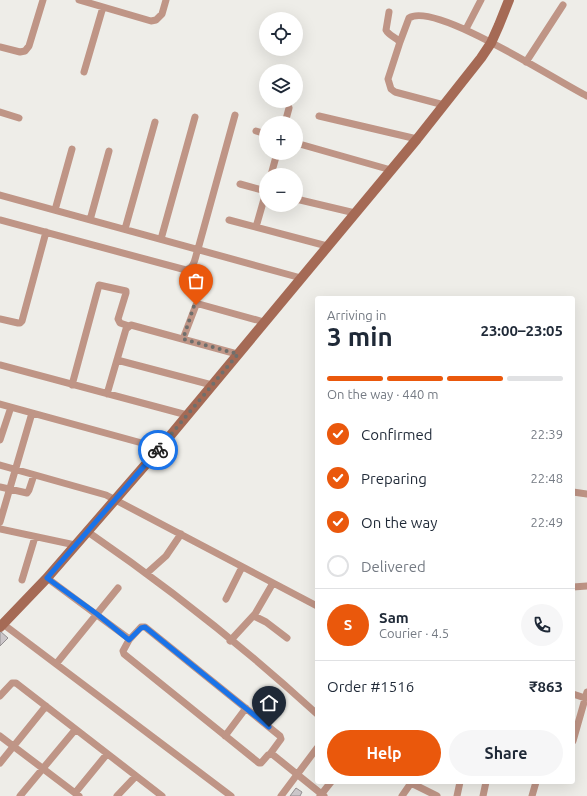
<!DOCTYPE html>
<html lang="en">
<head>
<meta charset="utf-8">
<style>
	body { margin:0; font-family:Ubuntu,sans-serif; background:#f6f6f7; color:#1f2937; height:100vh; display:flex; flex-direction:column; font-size:15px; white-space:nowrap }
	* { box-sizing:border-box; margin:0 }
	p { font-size:13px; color:#747a83 }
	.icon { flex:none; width:22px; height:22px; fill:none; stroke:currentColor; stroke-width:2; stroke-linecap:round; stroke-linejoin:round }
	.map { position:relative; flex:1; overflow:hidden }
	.details { position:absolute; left:315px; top:296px; width:260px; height:488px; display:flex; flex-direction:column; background:#fff; border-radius:4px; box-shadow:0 4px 16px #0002 }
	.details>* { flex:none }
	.fabs { position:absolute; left:259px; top:12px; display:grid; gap:8px }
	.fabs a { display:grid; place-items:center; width:44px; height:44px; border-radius:50%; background:#fff; box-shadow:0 4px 16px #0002; font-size:20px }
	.pin { position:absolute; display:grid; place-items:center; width:34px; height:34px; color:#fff; margin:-41px -17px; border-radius:50% 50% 50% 0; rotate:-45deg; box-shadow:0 0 4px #0007 }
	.pin .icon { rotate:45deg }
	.courier { position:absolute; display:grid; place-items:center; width:40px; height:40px; margin:-20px; border:3px solid #1a73e8; border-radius:50%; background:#fff; color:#222; box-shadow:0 1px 5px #0007 }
	.headline em { font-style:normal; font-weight:700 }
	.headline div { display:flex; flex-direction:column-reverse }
	.headline { display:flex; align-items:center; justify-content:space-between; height:68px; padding:0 12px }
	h1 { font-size:26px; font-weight:700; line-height:30px }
	.bar { display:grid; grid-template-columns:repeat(4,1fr); gap:6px 4px; align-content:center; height:48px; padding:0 12px }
	.bar i { height:5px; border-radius:3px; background:#e0e1e3 }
	.bar .current { background:#ea580c }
	.bar p { grid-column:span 4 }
	.line { display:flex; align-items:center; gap:10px; padding:0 12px; border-top:1px solid #e0e1e3 }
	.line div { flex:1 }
	.round { display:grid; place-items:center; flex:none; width:42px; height:42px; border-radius:21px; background:#f6f6f7 }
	ol { padding:0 12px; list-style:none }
	li { display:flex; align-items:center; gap:12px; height:44px }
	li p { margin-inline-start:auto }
	li .icon { padding:4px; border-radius:50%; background:#ea580c; color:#fff; stroke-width:4 }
	li:last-child { color:#747a83 }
	li i { width:22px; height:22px; border:2px solid #e0e1e3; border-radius:50% }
	.cta { display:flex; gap:8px; margin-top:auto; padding:8px 12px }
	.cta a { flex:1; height:46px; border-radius:24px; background:#ea580c; color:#fff; font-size:16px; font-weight:700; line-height:46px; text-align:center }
	.cta a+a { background:#f6f6f7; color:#1f2937 }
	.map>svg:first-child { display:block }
	.building { fill:#cbc6c9; stroke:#938f91 }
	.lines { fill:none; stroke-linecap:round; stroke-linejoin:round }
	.street { stroke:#bf9586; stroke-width:7 }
	.secondary { stroke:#a56a55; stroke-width:10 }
	.done { stroke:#6f6f6c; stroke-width:4; stroke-dasharray:0 7.2 }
	.route { stroke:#1a73e8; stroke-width:5 }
</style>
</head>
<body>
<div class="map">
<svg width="587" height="796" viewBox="0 0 587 796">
	<rect width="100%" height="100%" fill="#eeede8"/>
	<!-- building -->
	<path class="building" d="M0 631 8 638 0 646Z
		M296 788 302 792 300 796H290Z"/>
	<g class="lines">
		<!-- street -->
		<path class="street" d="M79 0 151 21 156 20 162 14 166 0
			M389 12 386 30C389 36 396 37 400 42L388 79 391 89 395 92 444 105
			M466 29 481 0
			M400 42 409 18C435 1 558 82 587 96
			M0 47 20 52 25 51 29 46 43 0
			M526 62 563 5
			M84 72 103 7
			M0 112 19 118
			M319 116 417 139
			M285 123 289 108
			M256 131 266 134
			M296 143 391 170
			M271 175 277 153
			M240 184 266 191
			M0 195 301 278
			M296 199 355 213
			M55 210 72 149
			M0 220 186 270C195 268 195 257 198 249L235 115
			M90 220 109 151
			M229 220 327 246
			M256 227 266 192
			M125 229 155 122
			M161 239 195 117
			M0 319 18 323H20L22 321 46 232
			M183 339 196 305 199 304 264 322
			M117 360 212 385
			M0 365 187 415
			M72 385 99 285 126 291V293L118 319 120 323 129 326
			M107 394 126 329 131 325 237 354
			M0 404 160 448
			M0 440 11 407
			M0 465 106 495 317 606
			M0 487 27 493 29 490 34 475
			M573 492 587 494
			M0 522 32 413
			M0 529 75 545
			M88 532C168 587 245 648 317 714
			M147 573 166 556 181 534
			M47 578 128 638 129 640 123 651 124 654 259 763H261L268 755 272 754 324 796
			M22 580 35 537
			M573 587 587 586
			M226 599 242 567
			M254 616 266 622 287 638
			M3 624 231 796
			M129 640 141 627H145L280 736 281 739 270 754
			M230 641 255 614 273 583
			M56 664 118 588
			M573 694 585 698
			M0 696 12 683H16L162 796
			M0 736 79 796
			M225 736 246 708
			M573 741 587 692
			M0 763 46 706
			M409 782 437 796
			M75 793 107 754
			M20 796 75 730
			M117 796 136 776
			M281 796 317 748
			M320 796 331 782
			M402 796 411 783
			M457 796 460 782
			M483 796 486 782
			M532 796 536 782"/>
		<!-- secondary -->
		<path class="secondary" d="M0 627 47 578 160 448 417 139 481 58 491 43 499 25 509 0"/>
	</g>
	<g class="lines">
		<!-- done -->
		<path class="done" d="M158 450 238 354 183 339 194 306 196 305"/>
		<!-- route -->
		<path class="route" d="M158 450 47 578 97 614 129 640 141 628 145 627 269 727"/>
	</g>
</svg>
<div class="fabs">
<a><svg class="icon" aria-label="locate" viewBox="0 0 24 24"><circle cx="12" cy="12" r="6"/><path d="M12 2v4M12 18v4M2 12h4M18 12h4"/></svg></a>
<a><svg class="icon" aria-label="layers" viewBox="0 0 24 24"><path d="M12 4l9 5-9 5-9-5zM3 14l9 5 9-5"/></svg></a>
<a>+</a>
<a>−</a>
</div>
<div class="pin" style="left:196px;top:305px;background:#ea580c"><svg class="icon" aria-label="bag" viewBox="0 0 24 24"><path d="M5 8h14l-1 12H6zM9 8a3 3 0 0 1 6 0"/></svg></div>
<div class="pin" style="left:269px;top:727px;background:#1f2937"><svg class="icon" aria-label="home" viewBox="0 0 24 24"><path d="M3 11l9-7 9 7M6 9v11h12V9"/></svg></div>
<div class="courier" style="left:158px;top:450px"><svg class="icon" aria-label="bike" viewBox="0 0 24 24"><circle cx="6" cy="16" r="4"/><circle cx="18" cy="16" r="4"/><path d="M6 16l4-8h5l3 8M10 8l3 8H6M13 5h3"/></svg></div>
<section class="details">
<div class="headline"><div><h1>3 min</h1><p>Arriving in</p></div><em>23:00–23:05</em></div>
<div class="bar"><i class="current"></i><i class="current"></i><i class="current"></i><i></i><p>On the way · 440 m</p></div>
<ol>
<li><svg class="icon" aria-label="check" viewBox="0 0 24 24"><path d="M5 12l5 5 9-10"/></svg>Confirmed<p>22:39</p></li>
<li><svg class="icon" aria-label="check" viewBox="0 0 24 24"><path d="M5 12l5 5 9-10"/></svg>Preparing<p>22:48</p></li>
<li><svg class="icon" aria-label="check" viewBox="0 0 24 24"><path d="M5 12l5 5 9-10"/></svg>On the way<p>22:49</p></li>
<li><i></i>Delivered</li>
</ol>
<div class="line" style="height:72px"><b class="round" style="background:#ea580c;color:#fff">S</b><div><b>Sam</b><p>Courier · 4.5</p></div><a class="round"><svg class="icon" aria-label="phone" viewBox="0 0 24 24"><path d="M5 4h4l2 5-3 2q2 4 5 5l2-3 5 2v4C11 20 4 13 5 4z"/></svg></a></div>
<div class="line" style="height:52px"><div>Order #1516</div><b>₹863</b></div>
<div class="cta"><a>Help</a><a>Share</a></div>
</section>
</div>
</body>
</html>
